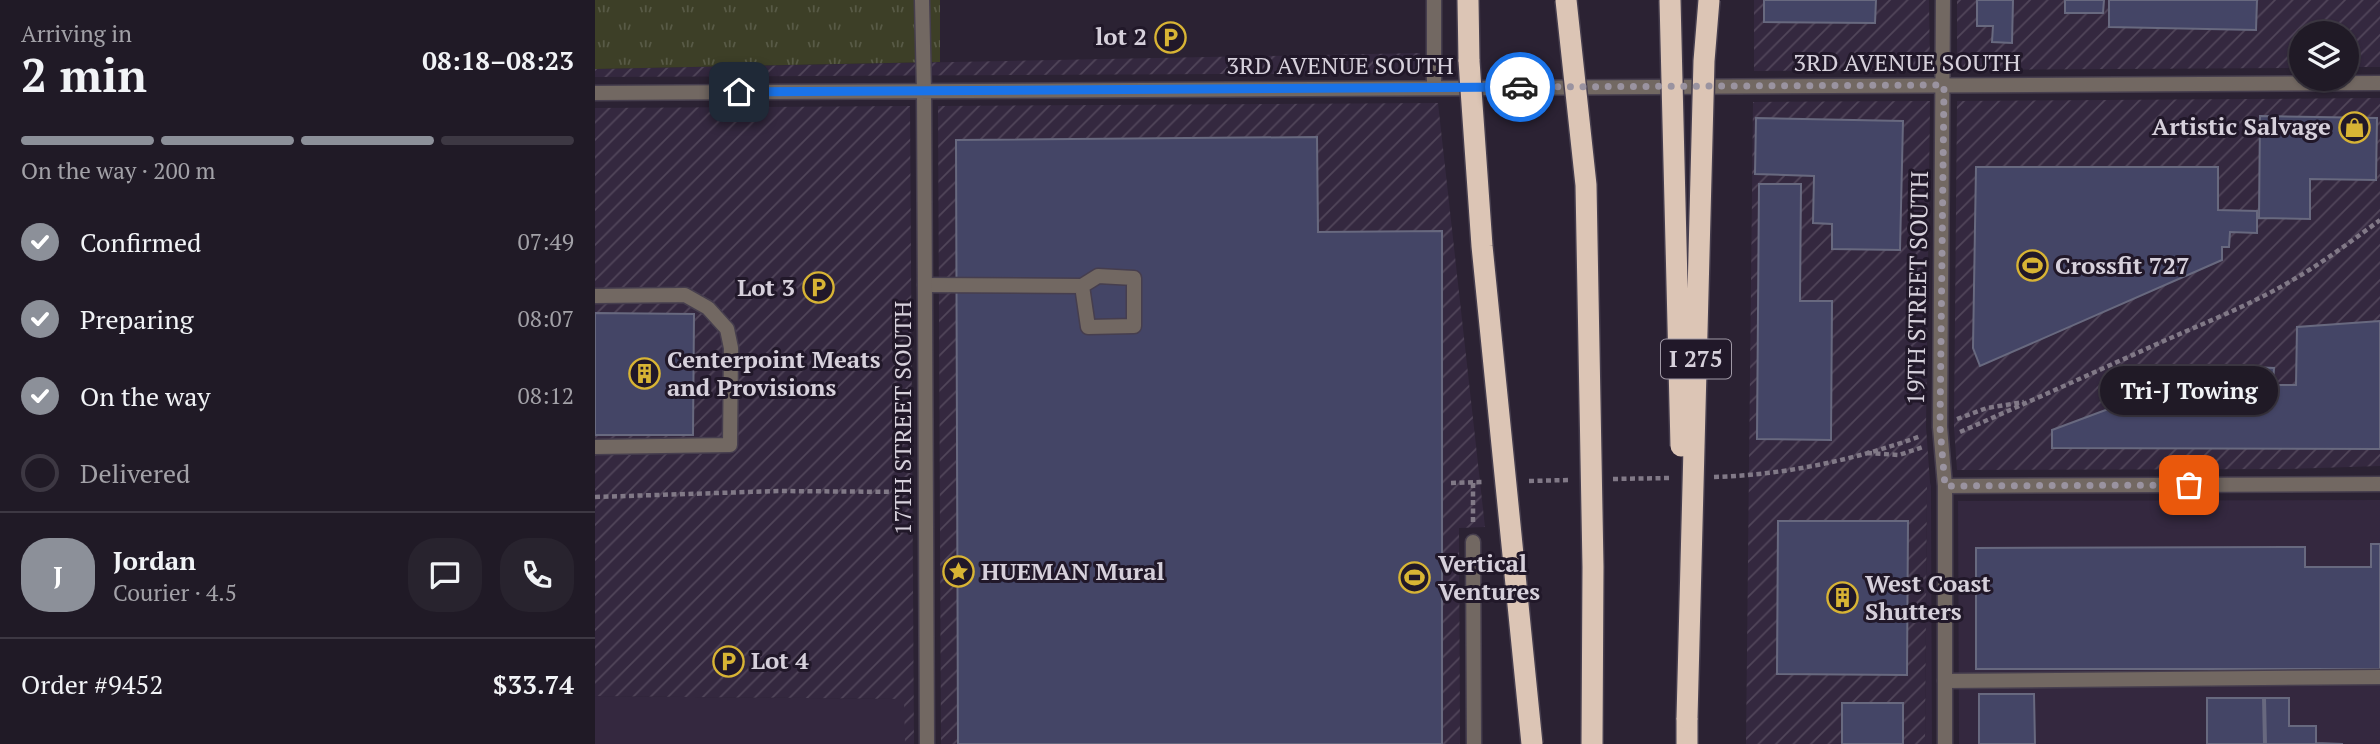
<!DOCTYPE html>
<html lang="en">
<head>
<meta charset="utf-8">
<style>
	body { margin:0; font-family:"PT Serif",serif; background:#28232e; color:#f1f3f6; height:100vh; display:flex; flex-direction:column; font-size:26px; white-space:nowrap }
	* { box-sizing:border-box; margin:0 }
	p { font-size:23px; color:#a2a1a7 }
	.icon { flex:none; width:38px; height:38px; fill:none; stroke:currentColor; stroke-width:2; stroke-linecap:round; stroke-linejoin:round }
	.map { position:relative; flex:1; overflow:hidden }
	.side { display:flex; flex-direction:column; background:#201a26; width:595px }
	.side>* { flex:none }
	.controls { position:absolute; left:1694px; top:21px; display:grid; gap:14px }
	.controls a { display:grid; place-items:center; width:70px; height:70px; border-radius:50%; background:#201a26; box-shadow:0 2px 5px #0004,0 0 0 2px #3d3843; font-size:35px }
	.pin { position:absolute; display:grid; place-items:center; width:60px; height:60px; color:#fff; margin:-30px; border-radius:14px; box-shadow:0 4px 10px #0006 }
	.courier { position:absolute; display:grid; place-items:center; width:70px; height:70px; margin:-35px; border:5px solid #1a73e8; border-radius:50%; background:#fff; color:#222; box-shadow:0 2px 9px #0007 }
	.bubble { position:absolute; height:49px; border-radius:24px; background:#201a26; box-shadow:0 2px 5px #0004,0 0 0 2px #3d3843; font-size:23px; font-weight:700; line-height:49px; text-align:center }
	.headline em { font-style:normal; font-weight:700 }
	.headline div { display:flex; flex-direction:column-reverse }
	.headline { display:flex; align-items:center; justify-content:space-between; height:119px; padding:0 21px }
	h1 { font-size:46px; font-weight:700; line-height:52px }
	.bar { display:grid; grid-template-columns:repeat(4,1fr); gap:10px 7px; align-content:center; height:84px; padding:0 21px }
	.bar i { height:9px; border-radius:5px; background:#3d3843 }
	.bar .active { background:#8c9099 }
	.bar p { grid-column:span 4 }
	.line { display:flex; align-items:center; gap:18px; padding:0 21px; border-top:2px solid #3d3843 }
	.line div { flex:1 }
	.round { display:grid; place-items:center; flex:none; width:74px; height:74px; border-radius:28px; background:#28232e }
	ol { padding:0 21px; list-style:none }
	li { display:flex; align-items:center; gap:21px; height:77px }
	li p { margin-inline-start:auto }
	li .icon { padding:7px; border-radius:50%; background:#8c9099; color:#fff; stroke-width:4 }
	li:last-child { color:#a2a1a7 }
	li i { width:38px; height:38px; border:4px solid #3d3843; border-radius:50% }
	main { display:flex; flex:1; min-height:0 }
	.map>svg:first-child { display:block }
	.built { fill:#34283f }
	.industrial { fill:url(#industrial-furrows) }
	.grass { fill:url(#grass-tufts) }
	.building { fill:#444566; stroke:#68697f; stroke-width:2 }
	.lines { fill:none; stroke-linecap:round; stroke-linejoin:round }
	.service-casing { stroke:#463e4e; stroke-width:17 }
	.minor-casing { stroke:#463e4e; stroke-width:17 }
	.motorway-casing { stroke:#463e4e; stroke-width:24 }
	.path { stroke:#817987; stroke-width:4.5; stroke-dasharray:5 3.5; stroke-linecap:butt }
	.service { stroke:#726862; stroke-width:14 }
	.minor { stroke:#726862; stroke-width:14 }
	.motorway { stroke:#dcc5b5; stroke-width:21 }
	.motorway-bridge-casing { stroke:#463e4e; stroke-width:24; stroke-linecap:butt }
	.motorway-bridge { stroke:#dcc5b5; stroke-width:21 }
	.done { stroke:#9a93a0; stroke-width:7; stroke-dasharray:0 12.6 }
	.route { stroke:#1a73e8; stroke-width:9 }
	.labels { text-anchor:middle; stroke-width:6; stroke-linejoin:round; paint-order:stroke }
	.shield { fill:#211829; stroke:#a099a6; stroke-width:2 }
	.shield-label { font-size:23px; font-weight:bold; fill:#d6d0db }
	.poi-label { font-size:24px; font-weight:bold; fill:#d6d0db; stroke:#211829; text-anchor:start }
	.street-label { font-size:24px; fill:#d6d0db; stroke:#211829 }
</style>
</head>
<body>
<main>
<section class="side">
<div class="headline"><div><h1>2 min</h1><p>Arriving in</p></div><em>08:18–08:23</em></div>
<div class="bar"><i class="active"></i><i class="active"></i><i class="active"></i><i></i><p>On the way · 200 m</p></div>
<ol>
<li><svg class="icon" aria-label="check" viewBox="0 0 24 24"><path d="M5 12l5 5 9-10"/></svg>Confirmed<p>07:49</p></li>
<li><svg class="icon" aria-label="check" viewBox="0 0 24 24"><path d="M5 12l5 5 9-10"/></svg>Preparing<p>08:07</p></li>
<li><svg class="icon" aria-label="check" viewBox="0 0 24 24"><path d="M5 12l5 5 9-10"/></svg>On the way<p>08:12</p></li>
<li><i></i>Delivered</li>
</ol>
<div class="line" style="height:126px"><b class="round" style="background:#8c9099;color:#fff">J</b><div><b>Jordan</b><p>Courier · 4.5</p></div><a class="round"><svg class="icon" aria-label="chat" viewBox="0 0 24 24"><path d="M4 5h16v11H9l-5 4z"/></svg></a><a class="round"><svg class="icon" aria-label="phone" viewBox="0 0 24 24"><path d="M5 4h4l2 5-3 2q2 4 5 5l2-3 5 2v4C11 20 4 13 5 4z"/></svg></a></div>
<div class="line" style="height:91px"><div>Order #9452</div><b>$33.74</b></div>
</section>
<div class="map">
<svg width="1785" height="744" viewBox="0 0 1785 744">
	<defs>
		<pattern id="industrial-furrows" width="10" height="10" patternUnits="userSpaceOnUse" patternTransform="scale(1.75)"><rect width="10" height="10" fill="#34283f"/><path d="M-1 1l2-2M0 10L10 0M9 11l2-2" fill="none" stroke="#51465a"/></pattern>
		<pattern id="grass-tufts" width="24" height="20" patternUnits="userSpaceOnUse" patternTransform="scale(1.75)"><rect width="24" height="20" fill="#3d3f27"/><path d="M3 7l-1-3M5 7V3M7 7l1-3M15 17l-1-3M17 17v-4M19 17l1-3" fill="none" stroke="#585a46"/></pattern>
	</defs>
	<rect width="100%" height="100%" fill="#2b2233"/>
	<!-- built -->
	<path class="built" d="M1332 482H1335L1336 486 1337 744H1330Z
		M1785 500V744H1364L1363 501Z
		M0 696 310 699V744H0Z"/>
	<!-- industrial -->
	<path class="industrial" d="M1159 0H1334L1335 70 1159 71Z
		M1362 0H1785V67H1752V33H1706V68L1362 70Z
		M825 53V73L0 77V69Z
		M1785 98V466L1693 469 1362 470 1359 427 1362 101Z
		M1335 101 1331 427 1335 482 1332 483 1330 744H1151L1158 102Z
		M843 103 890 527 864 528 865 744H346L343 106Z
		M315 106 319 744H310L309 699 0 696V108Z"/>
	<!-- grass -->
	<path class="grass" d="M0 0H345V62L0 69Z"/>
	<!-- building -->
	<path class="building" d="M1169 0H1281L1280 23 1169 22Z
		M1382 0H1418L1417 43 1397 42 1398 26H1382Z
		M1470 0H1509L1508 13H1470Z
		M1514 0H1662L1661 30 1514 27Z
		M1665 116 1782 118 1781 180 1715 179V219L1664 218Z
		M1161 118 1308 121 1305 250 1237 249V224L1218 223 1219 176 1160 174Z
		M722 137 723 232 847 231V744H363L361 140Z
		M1381 167H1623V210L1662 211V233L1635 232 1634 247H1627V260L1385 366 1378 348Z
		M1164 184H1206L1205 301H1237L1236 440 1162 439Z
		M0 313 99 314 98 435H0Z
		M1785 321V449L1457 448V430L1575 386 1606 387V367L1630 368V386L1657 387V367L1679 368 1678 385H1701L1702 327Z
		M1183 521H1313L1312 675 1182 674Z
		M1776 544H1785V669H1381V548L1710 547V567H1776Z
		M1384 694H1439L1440 744H1384Z
		M1612 698H1668L1669 744H1612Z
		M1670 698H1694V726H1721V743L1748 744H1671Z
		M1247 703H1308V744H1247Z"/>
	<g class="lines">
		<defs>
			<path id="service" d="M327 0 329 91
				M330 285 487 286 503 276 539 278V326L493 327 487 286
				M0 296 90 295 113 308 132 329 136 348 135 445 0 447
				M1350 681 1785 677"/>
			<path id="minor" d="M1348 0 1345 427 1350 486V744
				M839 88V0
				M329 91 332 744
				M0 93 1785 83
				M1350 486 1785 484
				M878 542 879 744"/>
			<path id="motorway" d="M873 0 874 61
				M1092 718V744"/>
		</defs>
		<!-- service casing -->
		<use href="#service" class="service-casing"/>
		<!-- minor casing -->
		<use href="#minor" class="minor-casing"/>
		<!-- motorway casing -->
		<use href="#motorway" class="motorway-casing"/>
		<!-- path -->
		<path class="path" d="M1362 419 1392 408 1429 402
			M1365 432C1434 402 1502 371 1571 340 1614 321 1660 303 1701 278 1730 261 1758 240 1785 220
			M1272 453 1304 455 1328 447
			M1119 477C1189 475 1260 460 1326 436
			M1018 479 1075 478
			M934 481 974 480
			M856 483 890 482
			M878 483V524
			M0 497 183 491 314 492"/>
		<!-- service -->
		<use href="#service" class="service"/>
		<!-- minor -->
		<use href="#minor" class="minor"/>
		<!-- motorway -->
		<use href="#motorway" class="motorway"/>
		<defs>
			<path id="motorway-bridge" d="M971 0 991 185 998 567 997 744
				M1075 0 1086 446
				M874 61 887 246 937 744
				M1092 718 1109 61 1114 0"/>
		</defs>
		<!-- motorway-bridge casing -->
		<use href="#motorway-bridge" class="motorway-bridge-casing"/>
		<!-- motorway-bridge -->
		<use href="#motorway-bridge" class="motorway-bridge"/>
	</g>
	<g class="lines">
		<!-- done -->
		<path class="done" d="M925 87 1349 85 1345 427 1350 486 1594 485"/>
		<!-- route -->
		<path class="route" d="M144 92 925 87"/>
	</g>
	<!-- icons -->
	<defs>
		<symbol id="parking-ring" viewBox="-11 -11 22 22"><circle r="9.5" fill="#211829" stroke="#d8b434" stroke-width="1.5"/><path d="M-3.5-5.5H1a3.5 3.5 0 0 1 0 7H-1V5.5H-3.5ZM-1-3.4V-.6H.8a1.4 1.4 0 0 0 0-2.8Z" fill="#d8b434"/></symbol>
		<symbol id="shop-ring" viewBox="-11 -11 22 22"><circle r="9.5" fill="#211829" stroke="#d8b434" stroke-width="1.5"/><path d="M-5-2.5h2.3a2.7 3.5 0 0 1 5.4 0H5L5.5 6h-11ZM-1.5-2.5h3a1.5 2.3 0 0 0-3 0Z" fill="#d8b434"/></symbol>
		<symbol id="stadium-ring" viewBox="-11 -11 22 22"><circle r="9.5" fill="#211829" stroke="#d8b434" stroke-width="1.5"/><path d="M0-5a6.5 5 0 1 0 0 10a6.5 5 0 1 0 0-10ZM-3.5-1.8h7v3.6h-7Z" fill="#d8b434"/></symbol>
		<symbol id="building-ring" viewBox="-11 -11 22 22"><circle r="9.5" fill="#211829" stroke="#d8b434" stroke-width="1.5"/><path d="M-4-6H4V6H1V3H-1V6H-4ZM-2.5-4.3h1.7v1.8h-1.7ZM.8-4.3h1.7v1.8H.8ZM-2.5-1h1.7V.8h-1.7ZM.8-1h1.7V.8H.8Z" fill="#d8b434"/></symbol>
		<symbol id="sight-ring" viewBox="-11 -11 22 22"><circle r="9.5" fill="#211829" stroke="#d8b434" stroke-width="1.5"/><path d="M0-6L1.8-2.2L6-1.7L2.9 1.2L3.7 5.4L0 3.3L-3.7 5.4L-2.9 1.2L-6-1.7L-1.8-2.2Z" fill="#d8b434"/></symbol>
	</defs>
	<g fill-rule="evenodd">
		<use href="#parking-ring" x="558" y="20" width="35" height="35"/>
		<use href="#shop-ring" x="1742" y="110" width="35" height="35"/>
		<use href="#stadium-ring" x="1420" y="248" width="35" height="35"/>
		<use href="#parking-ring" x="206" y="270" width="35" height="35"/>
		<use href="#building-ring" x="32" y="356" width="35" height="35"/>
		<use href="#sight-ring" x="346" y="554" width="35" height="35"/>
		<use href="#stadium-ring" x="802" y="560" width="35" height="35"/>
		<use href="#building-ring" x="1230" y="580" width="35" height="35"/>
		<use href="#parking-ring" x="116" y="644" width="35" height="35"/>
	</g>
	<g class="labels">
		<!-- shield labels -->
		<rect class="shield" x="1066" y="339.5" width="70" height="39" rx="5"/>
		<g class="shield-label">
			<text x="1101" y="367">I 275</text>
		</g>
		<!-- poi labels -->
		<g class="poi-label">
			<text x="552" y="45" text-anchor="end">lot 2</text>
			<text x="1736" y="135" text-anchor="end">Artistic Salvage</text>
			<text x="1460" y="274">Crossfit 727</text>
			<text x="200" y="296" text-anchor="end">Lot 3</text>
			<text x="72" y="368">Centerpoint Meats<tspan x="72" dy="28">and Provisions</tspan></text>
			<text x="843" y="572">Vertical<tspan x="843" dy="28">Ventures</tspan></text>
			<text x="386" y="580">HUEMAN Mural</text>
			<text x="1270" y="592">West Coast<tspan x="1270" dy="28">Shutters</tspan></text>
			<text x="156" y="669">Lot 4</text>
		</g>
		<!-- street labels -->
		<g class="street-label">
			<text x="1312" y="71">3RD AVENUE SOUTH</text>
			<text x="745" y="74">3RD AVENUE SOUTH</text>
			<text transform="translate(1323 288) rotate(-89)" y="8">19TH STREET SOUTH</text>
			<text transform="translate(308 418) rotate(-90)" y="8">17TH STREET SOUTH</text>
		</g>
	</g>
</svg>
<div class="controls">
<a><svg class="icon" aria-label="layers" viewBox="0 0 24 24"><path d="M12 4l9 5-9 5-9-5zM3 14l9 5 9-5"/></svg></a>
</div>
<div class="pin" style="left:1594px;top:485px;background:#ea580c"><svg class="icon" aria-label="bag" viewBox="0 0 24 24"><path d="M5 8h14l-1 12H6zM9 8a3 3 0 0 1 6 0"/></svg></div>
<div class="pin" style="left:144px;top:92px;background:#1f2937"><svg class="icon" aria-label="home" viewBox="0 0 24 24"><path d="M3 11l9-7 9 7M6 9v11h12V9"/></svg></div>
<div class="courier" style="left:925px;top:87px"><svg class="icon" aria-label="car" viewBox="0 0 24 24"><path d="M5 17H2v-5l4-1 3-4h7l3 4 3 1v5h-3M9 17h6M6 11h13"/><circle cx="7" cy="17" r="2"/><circle cx="17" cy="17" r="2"/></svg></div>
<div class="bubble" style="left:1505px;top:366px;width:178px">Tri-J Towing</div>
</div>
</main>
</body>
</html>
